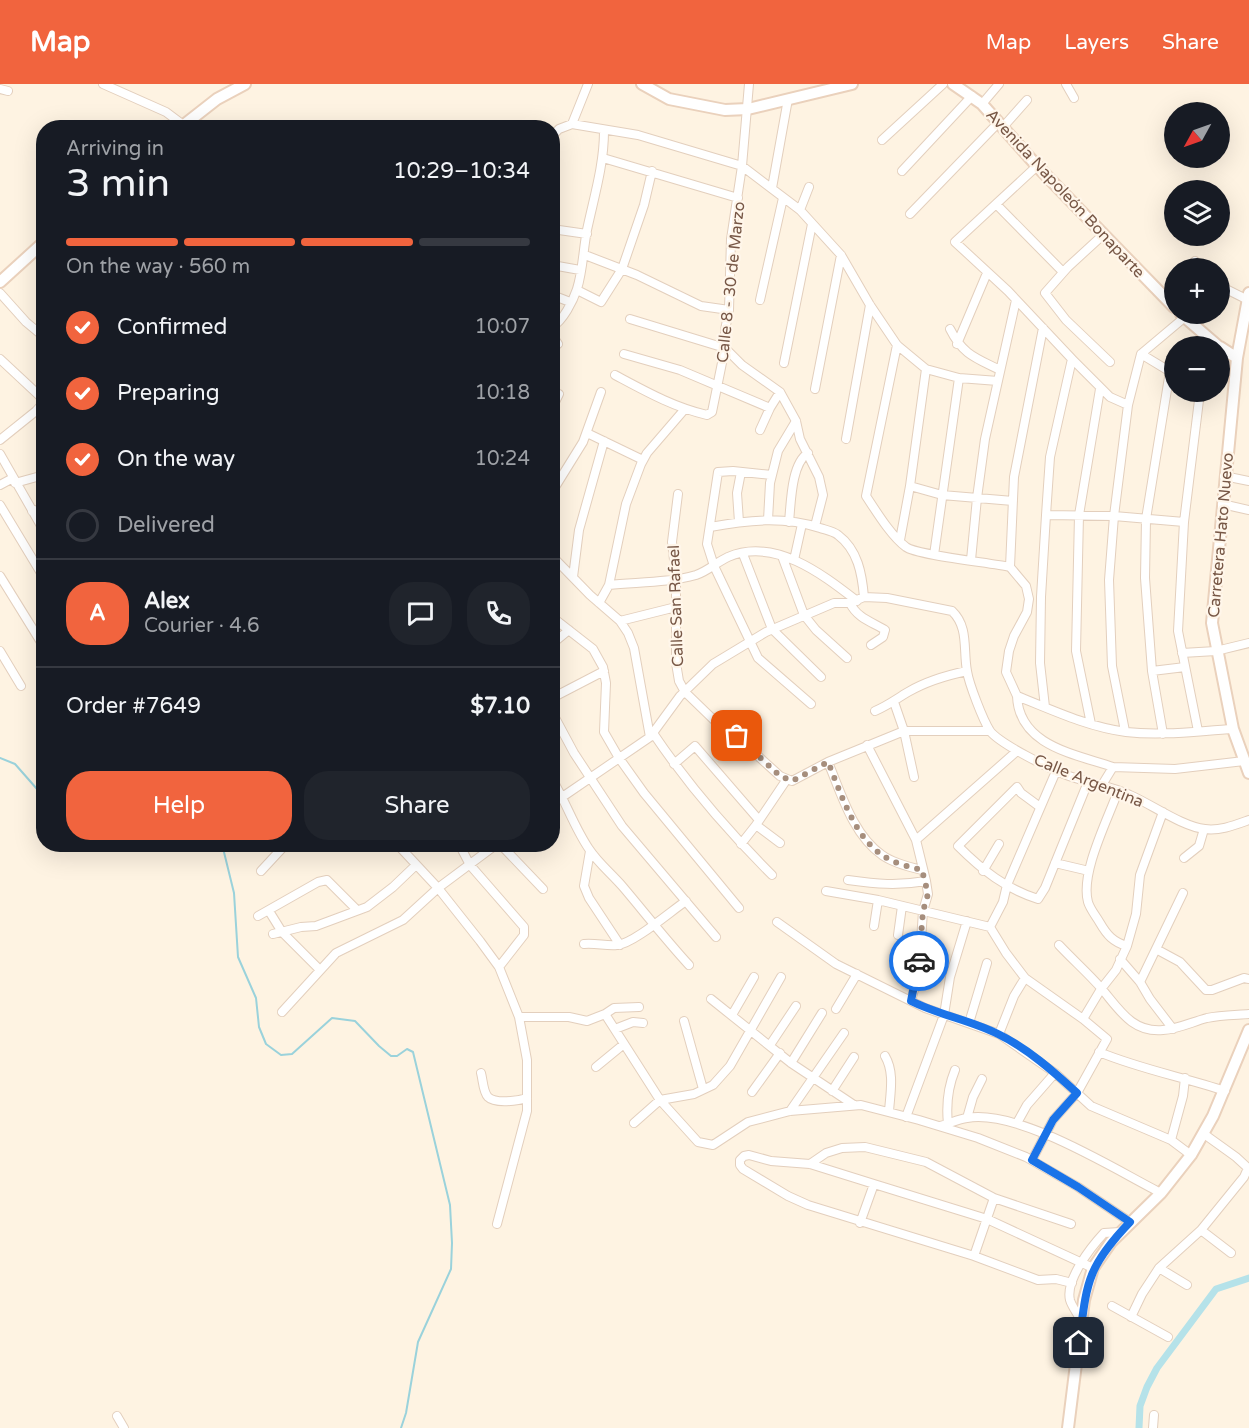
<!DOCTYPE html>
<html lang="en">
<head>
<meta charset="utf-8">
<style>
	body { margin:0; font-family:"Varela Round",sans-serif; background:#20242c; color:#f1f3f6; height:100vh; display:flex; flex-direction:column; font-size:22px; white-space:nowrap }
	* { box-sizing:border-box; margin:0 }
	p { font-size:20px; color:#9ea1a6 }
	.icon { flex:none; width:33px; height:33px; fill:none; stroke:currentColor; stroke-width:2; stroke-linecap:round; stroke-linejoin:round }
	.map { position:relative; flex:1; overflow:hidden }
	.panel { position:absolute; left:36px; top:36px; width:524px; height:732px; display:flex; flex-direction:column; background:#171b24; border-radius:24px; box-shadow:0 6px 24px #0002 }
	.panel>* { flex:none }
	.needle { width:39px; rotate:230deg }
	.fabs { position:absolute; left:1164px; top:18px; display:grid; gap:12px }
	.fabs a { display:grid; place-items:center; width:66px; height:66px; border-radius:50%; background:#171b24; box-shadow:0 6px 24px #0002; font-size:30px }
	.pin { position:absolute; display:grid; place-items:center; width:51px; height:51px; color:#fff; margin:-26px; border-radius:12px; box-shadow:0 3px 9px #0006 }
	.courier { position:absolute; display:grid; place-items:center; width:60px; height:60px; margin:-30px; border:4px solid #1a73e8; border-radius:50%; background:#fff; color:#222; box-shadow:0 2px 8px #0007 }
	.head em { font-style:normal; font-weight:600 }
	.head div { display:flex; flex-direction:column-reverse }
	.head { display:flex; align-items:center; justify-content:space-between; height:102px; padding:0 30px }
	h1 { font-size:39px; font-weight:600; line-height:45px }
	.bar { display:grid; grid-template-columns:repeat(4,1fr); gap:9px 6px; align-content:center; height:72px; padding:0 30px }
	.bar i { height:8px; border-radius:4px; background:#363941 }
	.bar .active { background:#f1643e }
	.bar p { grid-column:span 4 }
	.line { display:flex; align-items:center; gap:15px; padding:0 30px; border-top:2px solid #363941 }
	.line div { flex:1 }
	.round { display:grid; place-items:center; flex:none; width:63px; height:63px; border-radius:24px; background:#20242c }
	ol { padding:0 30px; list-style:none }
	li { display:flex; align-items:center; gap:18px; height:66px }
	li p { margin-inline-start:auto }
	li .icon { padding:6px; border-radius:50%; background:#f1643e; color:#fff; stroke-width:4 }
	li:last-child { color:#9ea1a6 }
	li i { width:33px; height:33px; border:3px solid #363941; border-radius:50% }
	.cta { display:flex; gap:12px; margin-top:auto; padding:12px 30px }
	.cta a { flex:1; height:69px; border-radius:24px; background:#f1643e; color:#fff; font-size:24px; font-weight:600; line-height:69px; text-align:center }
	.cta a+a { background:#20242c; color:#f1f3f6 }
	header { display:flex; align-items:center; gap:36px; box-sizing:border-box; height:84px; padding:0 30px; background:#f1643e; color:#fff }
	header strong { font-size:28px }
	nav { display:flex; gap:33px; margin-inline-start:auto; font-size:21px }
	.map>svg:first-child { display:block }
	.lines { fill:none; stroke-linecap:round; stroke-linejoin:round }
	.stream { stroke:#9ad2db; stroke-width:2 }
	.canal { stroke:#b5e2e9; stroke-width:7 }
	.minor-casing { stroke:#e3cfbd; stroke-width:10 }
	.secondary-casing { stroke:#ead1bc; stroke-width:14 }
	.minor { stroke:#fff; stroke-width:8 }
	.secondary { stroke:#fff; stroke-width:10 }
	.done { stroke:#a68e7d; stroke-width:6; stroke-dasharray:0 10.8 }
	.route { stroke:#1a73e8; stroke-width:8 }
	.labels { text-anchor:middle; stroke-width:4.5; stroke-linejoin:round; paint-order:stroke }
	.street-label { font-size:16px; fill:#775746; stroke:#fff6ea }
</style>
</head>
<body>
<header>
<strong>Map</strong>
<nav><a>Map</a><a>Layers</a><a>Share</a></nav>
</header>
<div class="map">
<svg width="1249" height="1344" viewBox="0 0 1249 1344">
	<rect width="100%" height="100%" fill="#fef3e2"/>
	<g class="lines">
		<!-- stream -->
		<path class="stream" d="M0 674 15 680 44 713
			M222 760 234 809 238 873 256 914 259 943 266 960 281 971 292 970 332 934 355 937 379 962 391 972H397L407 965 413 968 450 1121 452 1159 451 1185 418 1258 406 1329 401 1344"/>
		<!-- canal -->
		<path class="canal" d="M1139 1344 1140 1322 1147 1303 1157 1284 1216 1205 1249 1194"/>
		<defs>
			<path id="minor" d="M103 0 166 28 186 43
				M1066 0 1074 14
				M0 5 8 7
				M982 20 999 0
				M572 40 588 0
				M1003 43 1027 16
				M552 52 559 45 572 40 638 51 742 82 800 126 841 171 870 221 897 261 926 285 959 294 998 297
				M882 56 943 0
				M603 74 738 114
				M1037 82 996 120 1063 188
				M902 87 972 12
				M772 104 788 15
				M996 120 955 158 1008 207 1072 275 1050 373 1046 431 1041 513 1040 579 1045 623
				M800 126 809 103
				M910 130 999 38
				M552 145 587 150
				M1104 150 1068 183 1045 209 1066 236 1110 278
				M37 164 44 179
				M585 171 637 191 701 222 729 226
				M1195 177 1201 184
				M552 181 580 186
				M1220 202 1248 216
				M577 206 601 218 622 185 644 121 652 87
				M0 209 26 238 44 253
				M552 211 570 218
				M760 216 783 114
				M630 235 725 264 742 281 780 308 796 337 800 355 819 393 823 411 815 442
				M552 243C563 237 573 217 577 205 583 186 583 166 587 146 594 113 604 81 604 47
				M1043 244 1014 393 1010 483 1026 502 1029 515 1027 528 1014 552 1009 567 1006 588 1017 612C1052 626 1088 643 1126 648 1162 652 1197 647 1233 645
				M950 245C963 271 976 274 1000 286
				M552 251 558 260
				M957 260 987 189
				M897 261 866 412C876 427 891 452 906 463 916 471 992 479 1010 483
				M624 270 680 286 770 324
				M0 275 44 316
				M1072 275 1110 313 1128 321
				M784 279 812 140
				M1174 290 1141 270 1185 233
				M615 291C645 307 673 323 707 331L712 328 725 264V246L729 226 731 155 742 82 749 0
				M815 305 841 171
				M552 324 559 310
				M760 346 770 324 780 308
				M587 349 643 376
				M846 355 870 221
				M0 356 36 327 44 318
				M0 370 44 447
				M772 391 733 387 718 388 707 460 714 482 758 574 811 620
				M1224 392 1249 397
				M15 399 44 391
				M0 401 13 394
				M910 402 942 411 1013 417
				M552 408 583 358 601 308
				M678 410 672 458 676 494V579L679 597 685 608 717 639 737 653 780 692 792 697 828 678 904 647H990
				M1222 420 1249 426
				M0 421 44 494
				M32 427 44 425
				M1046 431 1114 432 1184 438
				M768 436 770 399 778 367 796 337
				M739 438 737 409 741 388
				M789 438C791 419 791 380 808 369
				M710 443C746 436 784 432 820 444 826 446 833 447 838 451 858 466 862 490 864 513
				M900 456 910 402 926 285
				M743 470 772 545 821 593
				M934 471 959 294
				M552 472 590 511 620 537 628 549 634 564 650 653
				M782 472 804 531 816 546 847 574
				M794 476 802 440
				M971 476 977 414 985 355 1016 216
				M0 492 44 563
				M573 493 579 446 604 357
				M609 501C637 498 668 499 696 491 708 487 717 478 728 473 775 453 822 490 857 517
				M599 519 609 501 626 420 641 380 647 369 684 326
				M850 519C857 534 872 538 885 546L883 553 871 561
				M552 533 593 565 603 583 606 599 604 648 619 674 644 709 739 824
				M620 537 676 523
				M552 560 569 546
				M0 567 21 602
				M1182 569 1216 567 1249 559
				M1152 587 1185 583
				M1017 612C1019 662 1075 670 1113 683
				M552 614 604 587
				M894 618 904 647 914 693
				M875 627C889 621 896 615 908 608 925 598 948 591 967 587
				M552 628 574 669 622 742 716 853
				M1091 640 1076 567 1079 431 1100 305
				M1125 647 1112 582 1109 496 1114 432 1128 321 1141 270
				M1198 647 1178 547 1184 438 1200 308
				M653 649C688 701 728 747 772 791
				M1163 650 1152 587 1145 494 1146 435 1170 287
				M867 661 916 756 926 797 928 810 923 827 919 887 911 917
				M828 678C841 709 853 751 882 771 893 779 909 783 922 786
				M674 680 695 662 759 736
				M552 695C566 718 574 743 589 765 598 779 612 790 623 803 645 829 666 856 689 881
				M1102 701 1113 683 1175 685 1244 677
				M1118 707C1108 735 1080 789 1088 818 1090 825 1096 832 1100 839 1107 851 1113 858 1127 862
				M552 720 650 653 680 612 713 580 766 548 834 519H850L864 513 887 514 952 527C969 543 963 566 967 587 969 600 983 636 990 647 1000 660 1052 686 1069 692 1089 699 1111 702 1130 711 1151 720 1183 743 1205 745 1220 747 1235 741 1249 736
				M1040 723 1021 709 1017 703 958 762C982 786 1006 805 1038 815L1045 804 1088 698
				M756 741 780 759
				M916 756 1017 667
				M397 760 438 804 480 857 499 883 519 933 527 976V1027L497 1140
				M459 760 470 781 524 843V851L499 883
				M500 760 543 805
				M741 760 756 741 787 695
				M590 767 584 802 589 814 620 861
				M1184 774 1199 762 1204 745
				M1055 779 1089 787
				M261 787 286 760
				M983 787 999 760
				M848 796C877 800 897 802 926 797
				M826 807 878 816 990 843 1003 818 1007 801 1057 685
				M269 827 282 848 320 886
				M258 832 318 798 327 796 357 826
				M777 838 836 880 925 924 999 950 1055 989 1091 1022 1171 1056 1191 1071
				M874 842 878 816
				M990 843 1006 869 1025 894 1083 935 1107 955 1077 1009 1053 1036 1032 1076
				M273 850 301 843 316 842 367 823 393 803 416 781
				M898 851 902 822
				M584 860C596 859 606 862 617 861 633 860 671 827 686 817
				M1059 861C1073 876 1088 889 1101 904 1119 925 1132 949 1163 946 1178 945 1192 938 1207 934 1220 931 1236 931 1249 930
				M1156 865 1180 878 1206 906H1212L1244 894 1249 895
				M1120 875 1140 898 1150 915 1173 945
				M1140 898 1183 809
				M711 915 791 979 854 1021
				M836 925 857 890
				M282 928 336 869 403 836 438 804 497 760
				M605 930 614 924 639 923
				M732 931 754 893
				M519 933H569L587 937 605 930 660 1016 698 1058 713 1061 748 1038 790 1027 861 1021 919 1036 978 1054 1026 1073 1078 1103 1130 1138
				M1083 935 1101 905 1116 886 1127 862 1136 830 1140 791 1163 728
				M684 937 703 1005
				M969 939 987 879
				M615 945 633 938 643 939
				M999 950 1014 912 1025 894
				M770 961 796 922
				M1099 968C1140 985 1183 993 1225 1007
				M885 972C895 989 890 1010 889 1028
				M791 979 822 929
				M596 983 624 960
				M481 989C483 996 483 1008 488 1013 495 1020 518 1017 527 1014
				M832 1007 854 973
				M752 1008 780 969
				M790 1027 844 949
				M906 1033 944 931 950 893 967 837
				M967 1034 973 1013 982 995
				M634 1039 660 1016 694 1010 713 1001 730 982 781 893
				M1017 1039 1027 1021 1055 989
				M948 1040C946 1021 948 1003 955 986
				M940 1042C949 1040 958 1035 967 1034 1019 1025 1114 1085 1161 1109
				M1171 1056 1183 1012 1185 994
				M810 1080 826 1069 842 1064 865 1063 926 1078 994 1114 1071 1140
				M860 1139 874 1100
				M1201 1146 1231 1169
				M974 1172 994 1114
				M1159 1184 1187 1201
				M1072 1199 1056 1195 1038 1196 974 1172 808 1121 788 1112 743 1085 740 1081V1076L744 1072 749 1071 771 1077 810 1080 874 1100 987 1135 1093 1184
				M1112 1222 1168 1253
				M1131 1233 1142 1210 1159 1184 1201 1146 1244 1093 1248 1084 1236 1073 1204 1050
				M1081 1237C1078 1230 1072 1223 1070 1216 1065 1196 1091 1163 1104 1149L1120 1148
				M117 1332 124 1344
				M1153 1344 1154 1331"/>
			<path id="secondary" d="M642 0 669 15 725 26 748 25 852 0
				M953 0 982 20 1037 82 1174 223
				M180 44 217 15 245 0
				M0 198 44 158
				M1249 209 1237 274 1212 539 1233 645 1249 689
				M1181 230 1218 262
				M1220 263 1237 274
				M1068 1344 1084 1216 1093 1184 1111 1158 1161 1109 1191 1071 1213 1032 1249 946"/>
		</defs>
		<!-- minor casing -->
		<use href="#minor" class="minor-casing"/>
		<!-- secondary casing -->
		<use href="#secondary" class="secondary-casing"/>
		<!-- minor -->
		<use href="#minor" class="minor"/>
		<!-- secondary -->
		<use href="#secondary" class="secondary"/>
	</g>
	<g class="lines">
		<!-- done -->
		<path class="done" d="M737 652 780 692 792 697 828 678C841 709 853 751 882 771 893 779 909 783 922 786L928 810 923 827 919 877"/>
		<!-- route -->
		<path class="route" d="M919 877 911 917C939 931 970 936 998 950 1027 964 1053 987 1077 1009L1053 1036 1032 1076 1078 1103 1130 1138C1086 1184 1087 1199 1079 1259"/>
	</g>
	<g class="labels">
		<!-- street labels -->
		<g class="street-label">
			<text transform="translate(1066 109) rotate(47)" y="6">Avenida Napoleón Bonaparte</text>
			<text transform="translate(730 198) rotate(-84)" y="6">Calle 8 - 30 de Marzo</text>
			<text transform="translate(1220 451) rotate(-85)" y="6">Carretera Hato Nuevo</text>
			<text transform="translate(675 522) rotate(-92)" y="6">Calle San Rafael</text>
			<text transform="translate(1089 696) rotate(22)" y="6">Calle Argentina</text>
		</g>
	</g>
</svg>
<div class="fabs">
<a><svg class="needle" viewBox="-14 -14 28 28"><path d="M0-13l5 13h-10z" fill="#e53935"/><path d="M0 13l5-13h-10z" fill="#9ea1a6"/></svg></a>
<a><svg class="icon" aria-label="layers" viewBox="0 0 24 24"><path d="M12 4l9 5-9 5-9-5zM3 14l9 5 9-5"/></svg></a>
<a>+</a>
<a>−</a>
</div>
<div class="pin" style="left:737px;top:652px;background:#ea580c"><svg class="icon" aria-label="bag" viewBox="0 0 24 24"><path d="M5 8h14l-1 12H6zM9 8a3 3 0 0 1 6 0"/></svg></div>
<div class="pin" style="left:1079px;top:1259px;background:#1f2937"><svg class="icon" aria-label="home" viewBox="0 0 24 24"><path d="M3 11l9-7 9 7M6 9v11h12V9"/></svg></div>
<div class="courier" style="left:919px;top:877px"><svg class="icon" aria-label="car" viewBox="0 0 24 24"><path d="M5 17H2v-5l4-1 3-4h7l3 4 3 1v5h-3M9 17h6M6 11h13"/><circle cx="7" cy="17" r="2"/><circle cx="17" cy="17" r="2"/></svg></div>
<section class="panel">
<div class="head"><div><h1>3 min</h1><p>Arriving in</p></div><em>10:29–10:34</em></div>
<div class="bar"><i class="active"></i><i class="active"></i><i class="active"></i><i></i><p>On the way · 560 m</p></div>
<ol>
<li><svg class="icon" aria-label="check" viewBox="0 0 24 24"><path d="M5 12l5 5 9-10"/></svg>Confirmed<p>10:07</p></li>
<li><svg class="icon" aria-label="check" viewBox="0 0 24 24"><path d="M5 12l5 5 9-10"/></svg>Preparing<p>10:18</p></li>
<li><svg class="icon" aria-label="check" viewBox="0 0 24 24"><path d="M5 12l5 5 9-10"/></svg>On the way<p>10:24</p></li>
<li><i></i>Delivered</li>
</ol>
<div class="line" style="height:108px"><b class="round" style="background:#f1643e;color:#fff">A</b><div><b>Alex</b><p>Courier · 4.6</p></div><a class="round"><svg class="icon" aria-label="chat" viewBox="0 0 24 24"><path d="M4 5h16v11H9l-5 4z"/></svg></a><a class="round"><svg class="icon" aria-label="phone" viewBox="0 0 24 24"><path d="M5 4h4l2 5-3 2q2 4 5 5l2-3 5 2v4C11 20 4 13 5 4z"/></svg></a></div>
<div class="line" style="height:78px"><div>Order #7649</div><b>$7.10</b></div>
<div class="cta"><a>Help</a><a>Share</a></div>
</section>
</div>
</body>
</html>
